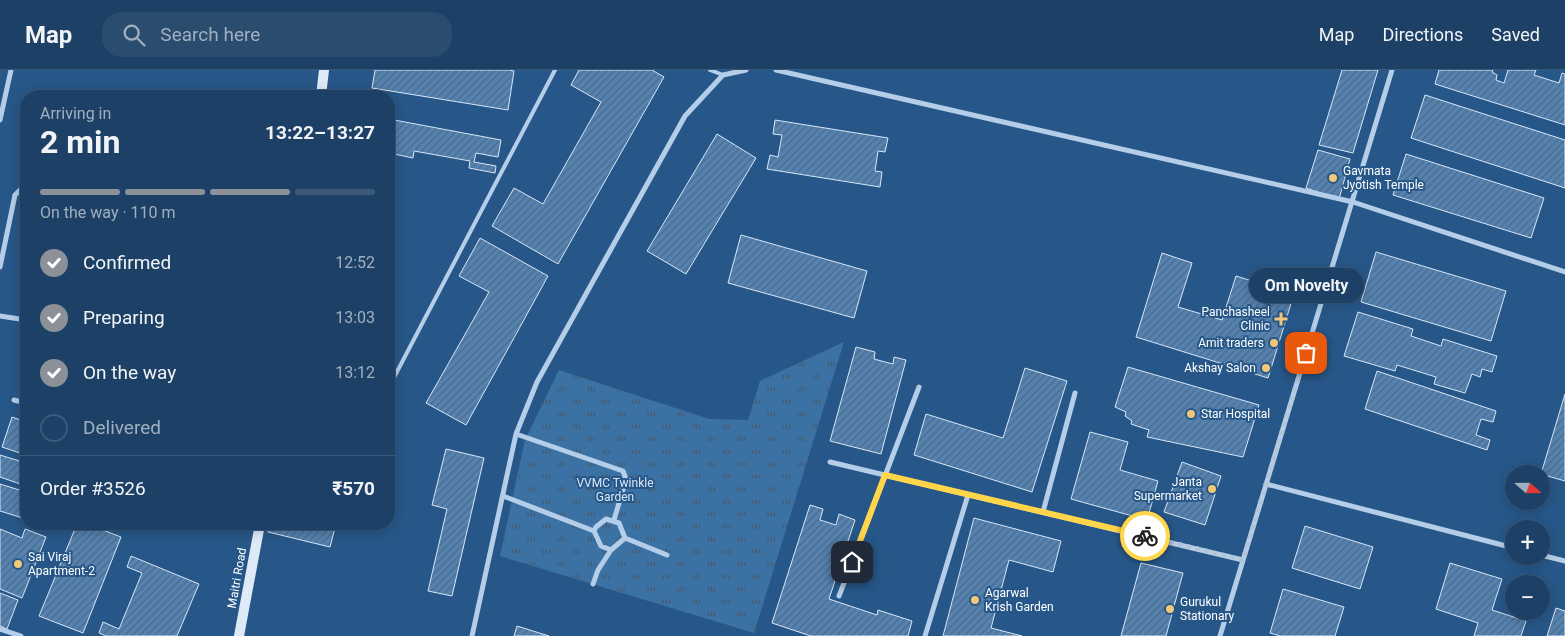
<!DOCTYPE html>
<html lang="en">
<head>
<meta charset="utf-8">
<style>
	body { margin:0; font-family:Roboto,sans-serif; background:#2a4c6f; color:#f1f3f6; height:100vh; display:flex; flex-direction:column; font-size:19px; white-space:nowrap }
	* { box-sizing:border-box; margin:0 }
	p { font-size:16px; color:#a0afbf }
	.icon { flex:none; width:28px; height:28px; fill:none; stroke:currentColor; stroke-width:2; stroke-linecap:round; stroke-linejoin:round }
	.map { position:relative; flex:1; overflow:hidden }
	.sheet { position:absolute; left:20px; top:20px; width:375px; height:440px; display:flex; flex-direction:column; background:#1d4166; border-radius:20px; box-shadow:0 2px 12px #0003,0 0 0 1px #3b5a7a }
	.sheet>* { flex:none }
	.needle { width:32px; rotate:110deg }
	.tools { position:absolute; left:1505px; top:395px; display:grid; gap:10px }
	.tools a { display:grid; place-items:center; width:45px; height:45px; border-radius:50%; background:#1d4166; box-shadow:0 2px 12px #0003,0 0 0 1px #3b5a7a; font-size:25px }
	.pin { position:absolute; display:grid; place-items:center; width:42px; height:42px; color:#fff; margin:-21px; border-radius:10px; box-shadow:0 2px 8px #0006 }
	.courier { position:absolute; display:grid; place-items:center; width:50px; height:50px; margin:-25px; border:4px solid #ffd54a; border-radius:50%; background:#fff; color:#222; box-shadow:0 1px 6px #0007 }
	.bubble { position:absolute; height:35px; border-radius:18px; background:#1d4166; box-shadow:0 2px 12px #0003,0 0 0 1px #3b5a7a; font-size:16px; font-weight:700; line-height:35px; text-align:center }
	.head em { font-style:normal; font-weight:700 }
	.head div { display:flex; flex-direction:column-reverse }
	.head { display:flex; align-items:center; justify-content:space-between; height:85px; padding:0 20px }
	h1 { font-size:32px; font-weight:700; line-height:38px }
	.bar { display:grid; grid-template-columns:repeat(4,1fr); gap:8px 5px; align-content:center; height:60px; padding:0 20px }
	.bar i { height:6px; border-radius:4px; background:#3b5a7a }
	.bar .selected { background:#8c9099 }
	.bar p { grid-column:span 4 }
	.line { display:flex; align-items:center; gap:12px; padding:0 20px; border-top:1px solid #3b5a7a }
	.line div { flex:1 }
	ol { padding:0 20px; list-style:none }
	li { display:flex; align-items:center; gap:15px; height:55px }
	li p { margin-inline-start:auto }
	li .icon { padding:5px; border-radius:50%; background:#8c9099; color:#fff; stroke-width:4 }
	li:last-child { color:#a0afbf }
	li i { width:28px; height:28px; border:2px solid #3b5a7a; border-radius:50% }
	header { display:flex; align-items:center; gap:30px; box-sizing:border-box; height:70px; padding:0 25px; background:#1d4166; border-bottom:1px solid #3b5a7a }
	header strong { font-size:24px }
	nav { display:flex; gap:28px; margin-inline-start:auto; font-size:18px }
	.search { width:350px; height:45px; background:#2a4c6f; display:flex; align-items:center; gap:12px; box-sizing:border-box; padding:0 18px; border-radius:20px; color:#a0afbf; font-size:19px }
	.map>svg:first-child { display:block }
	.park { fill:url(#park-tufts) }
	.building { fill:url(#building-hatch); stroke:#d8e7f7 }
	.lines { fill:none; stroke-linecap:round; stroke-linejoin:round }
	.lane { stroke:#b4cee9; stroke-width:4 }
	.street { stroke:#b4cee9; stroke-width:5 }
	.secondary { stroke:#deeaf8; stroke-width:10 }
	.done { stroke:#b3c4d5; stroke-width:5; stroke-dasharray:0 9 }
	.route { stroke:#ffd54a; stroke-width:6 }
	.poi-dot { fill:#f1c87a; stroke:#275788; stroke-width:2 }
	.labels { text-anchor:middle; stroke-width:4; stroke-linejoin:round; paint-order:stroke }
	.poi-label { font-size:12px; fill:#fff; stroke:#275788; text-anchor:start }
	.park-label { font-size:12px; fill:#d8e7f7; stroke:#275788 }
	.street-label { font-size:12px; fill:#fff; stroke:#275788 }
</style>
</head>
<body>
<header>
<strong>Map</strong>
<div class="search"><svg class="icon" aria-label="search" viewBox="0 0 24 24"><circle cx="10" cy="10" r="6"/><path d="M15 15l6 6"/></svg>Search here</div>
<nav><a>Map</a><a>Directions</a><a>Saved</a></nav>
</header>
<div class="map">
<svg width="1565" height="566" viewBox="0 0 1565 566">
	<defs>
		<pattern id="park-tufts" width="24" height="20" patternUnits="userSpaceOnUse" patternTransform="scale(1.25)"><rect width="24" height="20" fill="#3c71a4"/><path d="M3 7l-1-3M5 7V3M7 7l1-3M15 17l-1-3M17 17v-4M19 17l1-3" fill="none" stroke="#465b6f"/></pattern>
		<pattern id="building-hatch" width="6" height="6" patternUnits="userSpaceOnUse" patternTransform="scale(1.25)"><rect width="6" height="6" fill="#5482b1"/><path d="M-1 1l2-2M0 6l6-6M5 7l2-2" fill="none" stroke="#506a84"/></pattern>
	</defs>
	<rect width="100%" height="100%" fill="#275788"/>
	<!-- park -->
	<path class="park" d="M844 272 754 563 500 486 525 370 559 300 709 349 748 350 760 311Z"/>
	<!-- building -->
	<path class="building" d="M375 0H509L514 1 508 40 372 18Z
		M579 0H652L664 7 558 194 492 156 514 118 543 134 601 32 571 15Z
		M1342 0H1378L1353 83 1319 75Z
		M1439 0H1493L1492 2 1497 5 1496 10 1504 13 1508 0H1536L1534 5 1559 13 1562 3 1565 4V55L1435 14Z
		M1425 25 1565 70V118L1411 68Z
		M389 49 501 70 498 87 476 83 474 92 496 96 495 103 469 98 470 91 414 81 413 88 389 83Z
		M775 50 888 68 885 82 878 81 875 101 882 102 880 117 767 99 770 85 778 87 782 65 773 64Z
		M717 64 756 88 686 204 647 181Z
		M1318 80 1350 89 1339 129 1306 118Z
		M1406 84 1544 128 1531 168 1393 125Z
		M741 165 867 201 854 248 728 213Z
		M480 168 548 206 466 355 426 333 489 222 459 206Z
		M1376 182 1506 221 1491 271 1361 232Z
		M1162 183 1192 193 1178 237 1222 250 1236 206 1294 224 1268 308 1136 267Z
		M1358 242 1413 259 1411 266 1441 276 1443 269 1497 286 1492 302 1482 299 1480 307 1472 304 1465 323 1434 314 1436 307 1397 295 1395 301 1344 286Z
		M856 277 875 282 874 289 893 294 894 287 906 290 881 384 830 371Z
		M1128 297 1259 335 1243 387 1147 367 1149 360 1131 354 1132 351 1125 346 1126 342 1115 337Z
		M1025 298 1067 311 1032 422 914 385 926 344 1003 368Z
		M1377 301 1496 341 1493 352 1481 349 1476 365 1490 370 1487 380 1365 339Z
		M1565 324V411L1541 404Z
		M12 347 26 352V385L2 377Z
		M1090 362 1128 372 1120 400 1158 411 1147 450 1071 429Z
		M446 379 484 388 452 526 428 521 447 439 432 435Z
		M0 385 26 393V416L0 407Z
		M1182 392 1221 406 1205 455 1164 442Z
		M0 414 26 422V449L0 441Z
		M810 435 823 439 820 450 836 455 839 444 855 450 829 529 877 545 878 540 912 551 908 566H811L772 553Z
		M974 448 1061 471 1053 502 1009 490 991 558 1022 566H943Z
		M77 454H87L121 467 83 563 39 546Z
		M270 454H336L330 477 268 462Z
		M1305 456 1373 477 1360 519 1292 498Z
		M0 459 22 468 25 459 46 467 22 528 0 519Z
		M131 486 199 514 177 566H106L99 563 103 552 119 559 142 503 127 497Z
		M1141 493 1183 503 1166 566H1121Z
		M1450 493 1502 509 1492 540 1526 551 1521 566H1474L1478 553 1436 539Z
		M1283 519 1344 537 1335 566H1280L1270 563Z
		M0 523 18 530 7 559 0 556Z
		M1556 538 1565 541V566H1547Z
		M517 556 549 566H514Z"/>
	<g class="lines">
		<!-- lane -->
		<path class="lane" d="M710 0 723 5
			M389 317 555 0"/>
		<!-- street -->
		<path class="street" d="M776 0 1353 132 1565 202
			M0 50 11 0
			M0 197 15 125 23 117H26
			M0 246 26 250
			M14 330 26 333
			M516 364 623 401 626 409 614 450
			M830 392 1243 490
			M1266 414 1514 478
			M503 426 594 461
			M1043 442 1075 323
			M625 468 611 480 601 476 594 461 596 457 606 449 619 453 625 468 667 485
			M1541 485 1565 491
			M593 514 598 500 611 480
			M839 526 919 317
			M0 559 21 566
			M472 566 516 364 537 312 685 46 723 5 746 0
			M925 566 968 425
			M1220 566 1392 0"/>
		<!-- secondary -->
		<path class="secondary" d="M321 26 324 0
			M239 566 260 454"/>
	</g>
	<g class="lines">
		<!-- done -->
		<path class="done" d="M1145 466 1243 490 1306 283"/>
		<!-- route -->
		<path class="route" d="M852 492 885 405 1145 466"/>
	</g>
	<!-- markers -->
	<g class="poi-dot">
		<circle cx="1333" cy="108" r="5"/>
		<path d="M1278.5 241.5h5v5h5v5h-5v5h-5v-5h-5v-5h5z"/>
		<circle cx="1274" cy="273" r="5"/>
		<circle cx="1266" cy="298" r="5"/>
		<circle cx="1191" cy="344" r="5"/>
		<circle cx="1212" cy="419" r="5"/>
		<circle cx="18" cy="494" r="5"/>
		<circle cx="975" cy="530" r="5"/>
		<circle cx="1170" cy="539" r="5"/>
	</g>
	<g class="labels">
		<!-- poi labels -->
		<g class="poi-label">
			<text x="1343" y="105">Gavmata<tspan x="1343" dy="14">Jyotish Temple</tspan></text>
			<text x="1270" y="246" text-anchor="end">Panchasheel<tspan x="1270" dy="14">Clinic</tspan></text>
			<text x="1264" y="277" text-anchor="end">Amit traders</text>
			<text x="1256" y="302" text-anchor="end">Akshay Salon</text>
			<text x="1201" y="348">Star Hospital</text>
			<text x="1202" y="416" text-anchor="end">Janta<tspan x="1202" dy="14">Supermarket</tspan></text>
			<text x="28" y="491">Sai Viraj<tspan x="28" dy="14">Apartment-2</tspan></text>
			<text x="985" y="527">Agarwal<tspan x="985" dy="14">Krish Garden</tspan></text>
			<text x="1180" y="536">Gurukul<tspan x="1180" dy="14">Stationary</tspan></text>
		</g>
		<!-- park labels -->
		<g class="park-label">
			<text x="615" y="417">VVMC Twinkle<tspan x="615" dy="14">Garden</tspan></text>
		</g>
		<!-- street labels -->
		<g class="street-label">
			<text transform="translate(237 508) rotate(-80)" y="4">Maitri Road</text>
		</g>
	</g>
</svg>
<div class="tools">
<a><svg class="needle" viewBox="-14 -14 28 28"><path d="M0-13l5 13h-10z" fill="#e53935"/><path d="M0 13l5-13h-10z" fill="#a0afbf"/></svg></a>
<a>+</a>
<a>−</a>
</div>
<div class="pin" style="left:1306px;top:283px;background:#ea580c"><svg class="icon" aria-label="bag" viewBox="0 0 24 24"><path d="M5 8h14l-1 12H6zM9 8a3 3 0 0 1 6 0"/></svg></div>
<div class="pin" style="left:852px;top:492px;background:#1f2937"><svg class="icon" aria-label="home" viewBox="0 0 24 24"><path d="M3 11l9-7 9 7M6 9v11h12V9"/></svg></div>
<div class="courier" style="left:1145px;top:466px"><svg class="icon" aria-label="bike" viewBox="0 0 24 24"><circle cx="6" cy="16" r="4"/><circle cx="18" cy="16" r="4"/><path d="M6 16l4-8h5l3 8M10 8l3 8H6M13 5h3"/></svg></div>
<div class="bubble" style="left:1249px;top:198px;width:115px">Om Novelty</div>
<section class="sheet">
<div class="head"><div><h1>2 min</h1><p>Arriving in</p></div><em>13:22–13:27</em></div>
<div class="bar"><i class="selected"></i><i class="selected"></i><i class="selected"></i><i></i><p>On the way · 110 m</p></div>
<ol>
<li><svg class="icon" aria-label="check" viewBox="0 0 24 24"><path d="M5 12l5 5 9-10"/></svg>Confirmed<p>12:52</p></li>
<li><svg class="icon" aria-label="check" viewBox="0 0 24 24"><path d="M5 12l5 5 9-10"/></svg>Preparing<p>13:03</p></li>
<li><svg class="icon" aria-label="check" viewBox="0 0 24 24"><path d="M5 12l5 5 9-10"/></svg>On the way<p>13:12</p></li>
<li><i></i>Delivered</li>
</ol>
<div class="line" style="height:65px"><div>Order #3526</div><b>₹570</b></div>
</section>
</div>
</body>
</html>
